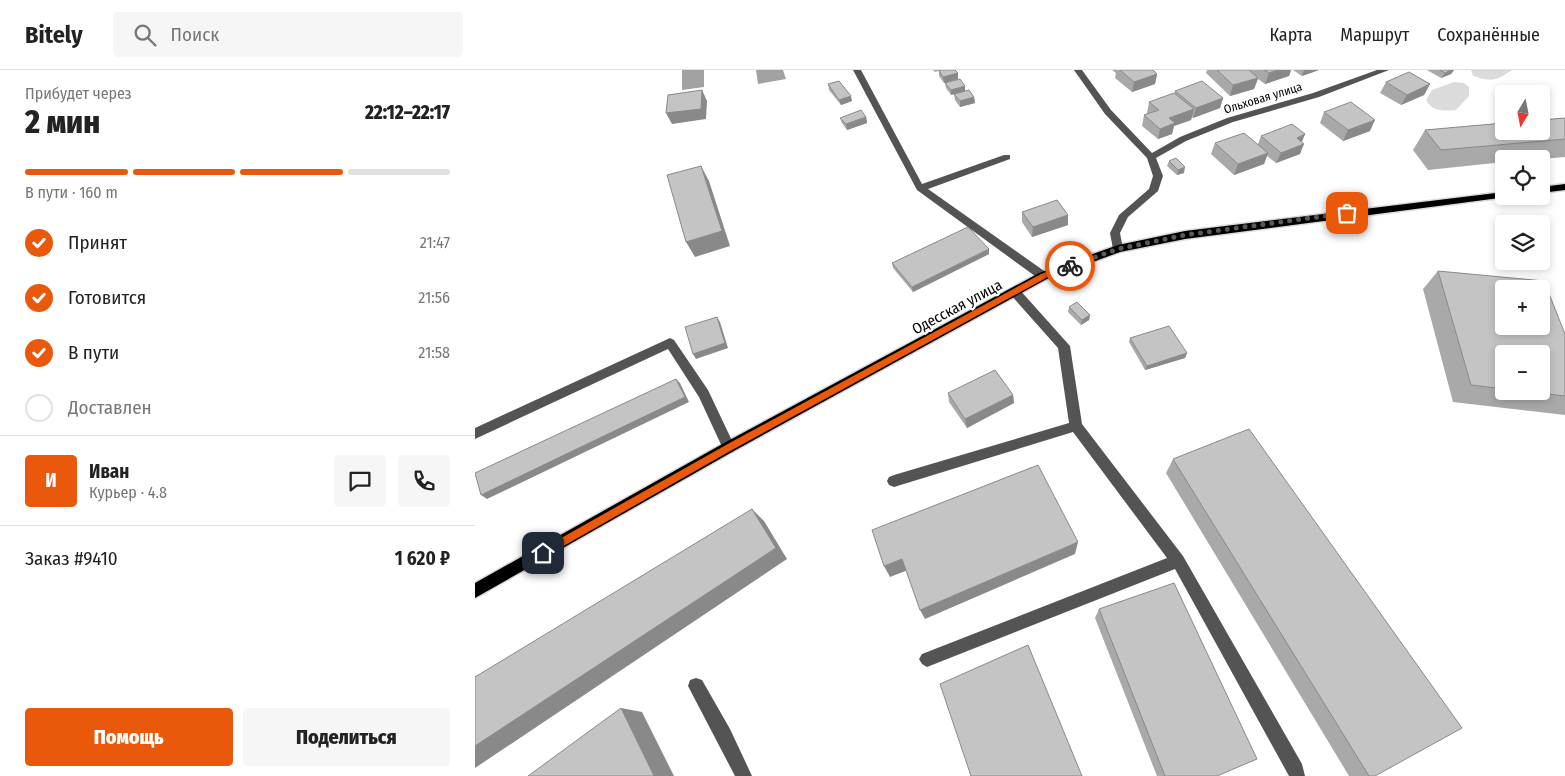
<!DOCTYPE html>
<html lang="ru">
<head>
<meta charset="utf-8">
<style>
	body { margin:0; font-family:"Fira Sans Condensed",sans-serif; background:#f6f6f6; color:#222; height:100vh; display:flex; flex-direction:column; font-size:19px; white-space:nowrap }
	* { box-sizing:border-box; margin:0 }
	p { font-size:16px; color:#767676 }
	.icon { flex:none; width:28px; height:28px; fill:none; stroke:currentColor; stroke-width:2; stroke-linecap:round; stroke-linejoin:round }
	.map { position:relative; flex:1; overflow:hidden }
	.drawer { display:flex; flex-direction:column; background:#fff; width:475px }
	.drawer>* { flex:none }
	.needle { width:32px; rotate:190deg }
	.tools { position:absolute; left:1020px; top:15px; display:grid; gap:10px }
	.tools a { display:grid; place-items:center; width:55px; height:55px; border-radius:5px; background:#fff; box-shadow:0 2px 8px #0003; font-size:25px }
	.pin { position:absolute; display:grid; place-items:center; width:42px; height:42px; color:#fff; margin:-21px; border-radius:10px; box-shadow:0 2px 8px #0006 }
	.courier { position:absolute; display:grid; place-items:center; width:50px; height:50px; margin:-25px; border:4px solid #ea580c; border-radius:50%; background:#fff; color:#222; box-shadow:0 1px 6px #0007 }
	.headline em { font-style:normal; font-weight:800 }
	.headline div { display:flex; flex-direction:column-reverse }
	.headline { display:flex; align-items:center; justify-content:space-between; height:85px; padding:0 25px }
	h1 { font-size:32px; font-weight:800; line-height:38px }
	.bar { display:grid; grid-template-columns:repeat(4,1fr); gap:8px 5px; align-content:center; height:60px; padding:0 25px }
	.bar i { height:6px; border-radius:4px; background:#e0e0e0 }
	.bar .current { background:#ea580c }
	.bar p { grid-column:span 4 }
	.line { display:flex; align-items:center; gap:12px; padding:0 25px; border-top:1px solid #e0e0e0 }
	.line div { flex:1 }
	.round { display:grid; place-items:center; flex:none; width:52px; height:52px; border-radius:5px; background:#f6f6f6 }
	ol { padding:0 25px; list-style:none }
	li { display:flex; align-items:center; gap:15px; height:55px }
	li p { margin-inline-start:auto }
	li .icon { padding:5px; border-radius:50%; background:#ea580c; color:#fff; stroke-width:4 }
	li:last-child { color:#767676 }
	li i { width:28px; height:28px; border:2px solid #e0e0e0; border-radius:50% }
	.action { display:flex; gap:10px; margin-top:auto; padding:10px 25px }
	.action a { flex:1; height:58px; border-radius:5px; background:#ea580c; color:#fff; font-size:20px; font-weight:800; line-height:58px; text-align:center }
	.action a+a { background:#f6f6f6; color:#222 }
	header { display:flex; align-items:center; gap:30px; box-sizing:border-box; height:70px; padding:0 25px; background:#fff; border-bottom:1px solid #e0e0e0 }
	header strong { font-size:24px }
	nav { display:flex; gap:28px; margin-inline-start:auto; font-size:18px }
	.search { width:350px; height:45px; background:#f6f6f6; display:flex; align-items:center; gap:12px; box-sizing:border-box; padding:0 18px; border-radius:5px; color:#767676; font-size:19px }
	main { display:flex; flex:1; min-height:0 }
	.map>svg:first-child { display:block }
	.green { fill:#dbdbdb }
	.water { fill:#a2a2a2 }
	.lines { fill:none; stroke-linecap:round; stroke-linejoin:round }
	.major-casing { stroke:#dbdbdb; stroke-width:3 }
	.minor { fill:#545454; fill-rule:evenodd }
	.major { fill:#000; fill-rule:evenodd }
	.wall { fill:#a9a9a9; fill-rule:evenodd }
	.shaded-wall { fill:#898989 }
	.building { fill:#c4c4c4; stroke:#898989; fill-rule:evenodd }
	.route { fill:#ea580c }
	.done { stroke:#595959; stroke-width:5; stroke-dasharray:0 9 }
	.labels { text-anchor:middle; stroke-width:4.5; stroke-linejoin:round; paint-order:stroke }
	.far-street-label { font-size:12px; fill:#000; stroke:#fff }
	.street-label { font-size:15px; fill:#000; stroke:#fff }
</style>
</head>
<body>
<header>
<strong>Bitely</strong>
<div class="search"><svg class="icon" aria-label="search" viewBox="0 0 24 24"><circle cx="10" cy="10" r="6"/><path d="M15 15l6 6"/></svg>Поиск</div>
<nav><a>Карта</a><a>Маршрут</a><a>Сохранённые</a></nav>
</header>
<main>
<section class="drawer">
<div class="headline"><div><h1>2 мин</h1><p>Прибудет через</p></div><em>22:12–22:17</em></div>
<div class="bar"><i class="current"></i><i class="current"></i><i class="current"></i><i></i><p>В пути · 160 m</p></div>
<ol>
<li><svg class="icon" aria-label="check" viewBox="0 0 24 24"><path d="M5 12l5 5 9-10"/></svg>Принят<p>21:47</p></li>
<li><svg class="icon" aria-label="check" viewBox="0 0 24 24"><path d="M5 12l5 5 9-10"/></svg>Готовится<p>21:56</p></li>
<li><svg class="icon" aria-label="check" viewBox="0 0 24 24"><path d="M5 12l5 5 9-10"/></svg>В пути<p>21:58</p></li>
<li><i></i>Доставлен</li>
</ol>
<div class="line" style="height:90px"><b class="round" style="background:#ea580c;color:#fff">И</b><div><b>Иван</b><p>Курьер · 4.8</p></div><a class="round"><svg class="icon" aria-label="chat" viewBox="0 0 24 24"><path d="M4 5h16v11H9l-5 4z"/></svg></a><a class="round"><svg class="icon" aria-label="phone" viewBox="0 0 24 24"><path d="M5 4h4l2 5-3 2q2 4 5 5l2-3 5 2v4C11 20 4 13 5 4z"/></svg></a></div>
<div class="line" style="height:65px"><div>Заказ #9410</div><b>1 620 ₽</b></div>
<div class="action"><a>Помощь</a><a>Поделиться</a></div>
</section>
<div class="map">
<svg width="1090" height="706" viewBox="0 0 1090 706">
	<rect width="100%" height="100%" fill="#fff"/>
	<!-- green -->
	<path class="green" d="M996 0H1037C1021 11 1017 12 998 6Z
		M979 12 989 13 994 17V26L981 40C968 41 958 42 951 30L957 20Z"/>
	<!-- water -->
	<path class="water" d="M207 0H229V17L207 20Z
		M281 0H308L311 9 283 14Z"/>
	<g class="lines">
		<defs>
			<path id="major" d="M1090 114V120L1066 123V117Z
				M1029 122V126L1032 127 710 169 645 182 572 209 259 381 0 528V513L249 373 564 203 643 175 710 161Z"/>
		</defs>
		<!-- major casing -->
		<use href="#major" class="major-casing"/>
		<!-- minor -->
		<path class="minor" d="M378 0H386L447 114 529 85H535V89L453 119 572 203 573 206 572 209H564L442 120Z
			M599 0H607L636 40 677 83 705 67 752 48 838 23 902 0H914L844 27 758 52 711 71 681 88 688 106 683 121 653 147 645 163 648 179 643 183 638 179 635 163 644 145 674 119 678 106 672 88 630 44Z
			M540 218 544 219 595 276 607 354 708 486 827 694 830 706H814L700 499 452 597 447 594 444 589 447 584 692 488 598 362 419 417 414 415 412 411 414 407 419 405 594 353 583 278 536 225 535 222Z
			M195 268 199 270 233 320 260 377 259 381 254 383 249 381 224 327 193 279 0 369V358Z
			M221 608 227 610 255 659 277 706H260L213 616 215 610Z"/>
		<!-- major -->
		<use href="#major" class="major"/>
	</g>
	<!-- wall -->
	<path class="wall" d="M458 0H480L483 3V9L469 13 464 6V1L460 2Z
		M637 0H678L682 4 680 14 657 22 640 8 641 3Z
		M732 0H816L814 6 790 14 783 9 779 19 755 26 731 3Z
		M818 0H844L827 6Z
		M952 0H979L976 4 966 8Z
		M911 12 955 14 949 25 926 35 905 23Z
		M470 13 490 21 476 25 471 18Z
		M353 14 377 31 366 35 354 20Z
		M700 21 748 28 745 38 718 48 717 47 716 50 699 56 697 64 683 69 667 56 669 45 673 43H672L674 32 699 24Z
		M479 24 499 27 500 33 485 37 480 30Z
		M849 42 895 61 868 71 845 53Z
		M391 47 392 53 372 60 367 53 365 48Z
		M1090 48V87L1066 89H1029V92L953 100 938 80 950 60Z
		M830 64 827 72 825 84 801 93 792 86 789 94 759 105 736 84 740 73 783 74 786 66Z
		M694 91 709 103 702 105 692 96Z
		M547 142 593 145V155L557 167 547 152Z
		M514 179V184L438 222 418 198 417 193Z
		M963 201 1090 264V345L978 332 948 219ZM1029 284 1066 321H1029Z
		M594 237 615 245 614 250 606 255 593 242Z
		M655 268 712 283 710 288 670 300 654 272Z
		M473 323 538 325 539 333 492 358 474 332Z
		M698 389 900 706H874L691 403Z
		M624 539 742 706H682L620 548Z"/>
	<!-- shaded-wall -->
	<path class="shaded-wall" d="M803 0H816L814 6 790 14 794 3Z
		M829 0H844L827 6Z
		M976 0H979L976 4 966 8 970 3Z
		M483 3V9L469 13 468 7Z
		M682 4 680 14 657 22 659 12Z
		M783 8 779 19 755 26 758 15Z
		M955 14 949 25 926 35 932 25Z
		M490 16V21L476 25V20Z
		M227 20 232 31 231 49 197 54 191 43Z
		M376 26 377 31 366 35 364 30Z
		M499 27 500 33 485 37V31Z
		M748 28 745 38 718 48 721 38Z
		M719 39 716 50 699 56 697 64 683 69 685 59 694 48Z
		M391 47 392 53 372 60 371 54Z
		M900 50 895 61 868 71 873 60Z
		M830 64 825 75 822 68Z
		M829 74 825 84 801 93 806 83Z
		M793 83 789 94 759 105 763 94Z
		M226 96 234 111 255 176 220 187 211 172Z
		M710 97 709 103 702 105 703 100Z
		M593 145V155L557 167 558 157Z
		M514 179V184L438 222 437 217Z
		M615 245 614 250 606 255 607 250Z
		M242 247 245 252 253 278 221 289 218 284Z
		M712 283 710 288 670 300 672 296Z
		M201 309 205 313 214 332 12 429 6 425Z
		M538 325 539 333 492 358 490 349Z
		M277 439 289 451 312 489 0 698V676Z
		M603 472 600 484 450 549 445 540Z
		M427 489 433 500 415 507 409 496Z
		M146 638 167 642 199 706H179Z"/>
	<!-- building -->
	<path class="building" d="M464 0H480L483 3 468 7Z
		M645 0H678L682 4 659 12Z
		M742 0H774L783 8 758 15Z
		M789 0H803L794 3Z
		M965 0H976L970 3Z
		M934 2 955 14 932 25 911 12Z
		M485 9 490 16 476 20 470 13Z
		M364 11 376 26 364 30 353 14Z
		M727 11 748 28 721 38 700 21Z
		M227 20 226 39 191 43 193 25Z
		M494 20 499 27 485 31 479 24Z
		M699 23 719 39 694 48 700 53 685 59 669 45 684 40 674 32Z
		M876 32 900 50 873 60 849 42Z
		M386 40 391 47 371 54 365 48Z
		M1090 48V69L966 80 950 60 1029 53V61H1066V50Z
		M817 54 830 64 822 68 829 74 806 83 786 66Z
		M769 63 793 83 763 94 740 73Z
		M701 88 710 97 703 100 694 91Z
		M226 96 247 161 211 172 192 105Z
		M582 130 593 145 558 157 547 142Z
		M493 157 514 179 437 217 417 193Z
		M963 201 1069 211 1090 264V326L1047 321H1066V284H1029V319L996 315ZM1029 219H1066V256H1029Z
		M602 232 615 245 607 250 594 237Z
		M242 247 250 273 218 284 210 257Z
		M694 256 712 283 672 296 655 268Z
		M520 300 538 325 490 349 473 323Z
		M201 309 210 327 6 425 0 403Z
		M774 359 987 658 900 706H894L698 389Z
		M563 395 603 472 445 540 427 489 409 496 397 460Z
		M277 439 301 478 0 676V607Z
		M699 513 782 689 742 706H690L624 539Z
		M553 575 607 706H496L465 614Z
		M146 638 179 706H53Z"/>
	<!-- route -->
	<path class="route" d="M592 194 598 196 571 208 257 380 71 486H65V480L251 375 566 204Z"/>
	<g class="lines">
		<!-- done -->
		<path class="done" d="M595 196 643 179 710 165 872 143"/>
	</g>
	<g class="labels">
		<!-- far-street labels -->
		<g class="far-street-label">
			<text transform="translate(788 28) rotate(-17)" y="4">Ольховая улица</text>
		</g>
		<!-- street labels -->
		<g class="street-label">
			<text transform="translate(482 237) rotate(-28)" y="5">Одесская улица</text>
		</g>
	</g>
</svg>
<div class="tools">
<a><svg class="needle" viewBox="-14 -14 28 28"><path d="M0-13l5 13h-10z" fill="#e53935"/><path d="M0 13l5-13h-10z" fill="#767676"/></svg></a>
<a><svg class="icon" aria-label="locate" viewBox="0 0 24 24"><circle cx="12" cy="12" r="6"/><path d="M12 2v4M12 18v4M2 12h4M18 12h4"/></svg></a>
<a><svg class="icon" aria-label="layers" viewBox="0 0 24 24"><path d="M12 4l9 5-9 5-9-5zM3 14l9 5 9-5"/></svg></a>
<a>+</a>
<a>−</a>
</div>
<div class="pin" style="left:872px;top:143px;background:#ea580c"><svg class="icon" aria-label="bag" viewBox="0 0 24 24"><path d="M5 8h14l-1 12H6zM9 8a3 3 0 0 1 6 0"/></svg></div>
<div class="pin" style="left:68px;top:483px;background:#1f2937"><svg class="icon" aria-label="home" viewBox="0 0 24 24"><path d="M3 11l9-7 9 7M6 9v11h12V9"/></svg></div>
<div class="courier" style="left:595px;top:196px"><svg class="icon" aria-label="bike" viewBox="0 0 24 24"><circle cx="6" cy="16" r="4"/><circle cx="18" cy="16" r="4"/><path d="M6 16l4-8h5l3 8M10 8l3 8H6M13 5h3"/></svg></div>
</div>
</main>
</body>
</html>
